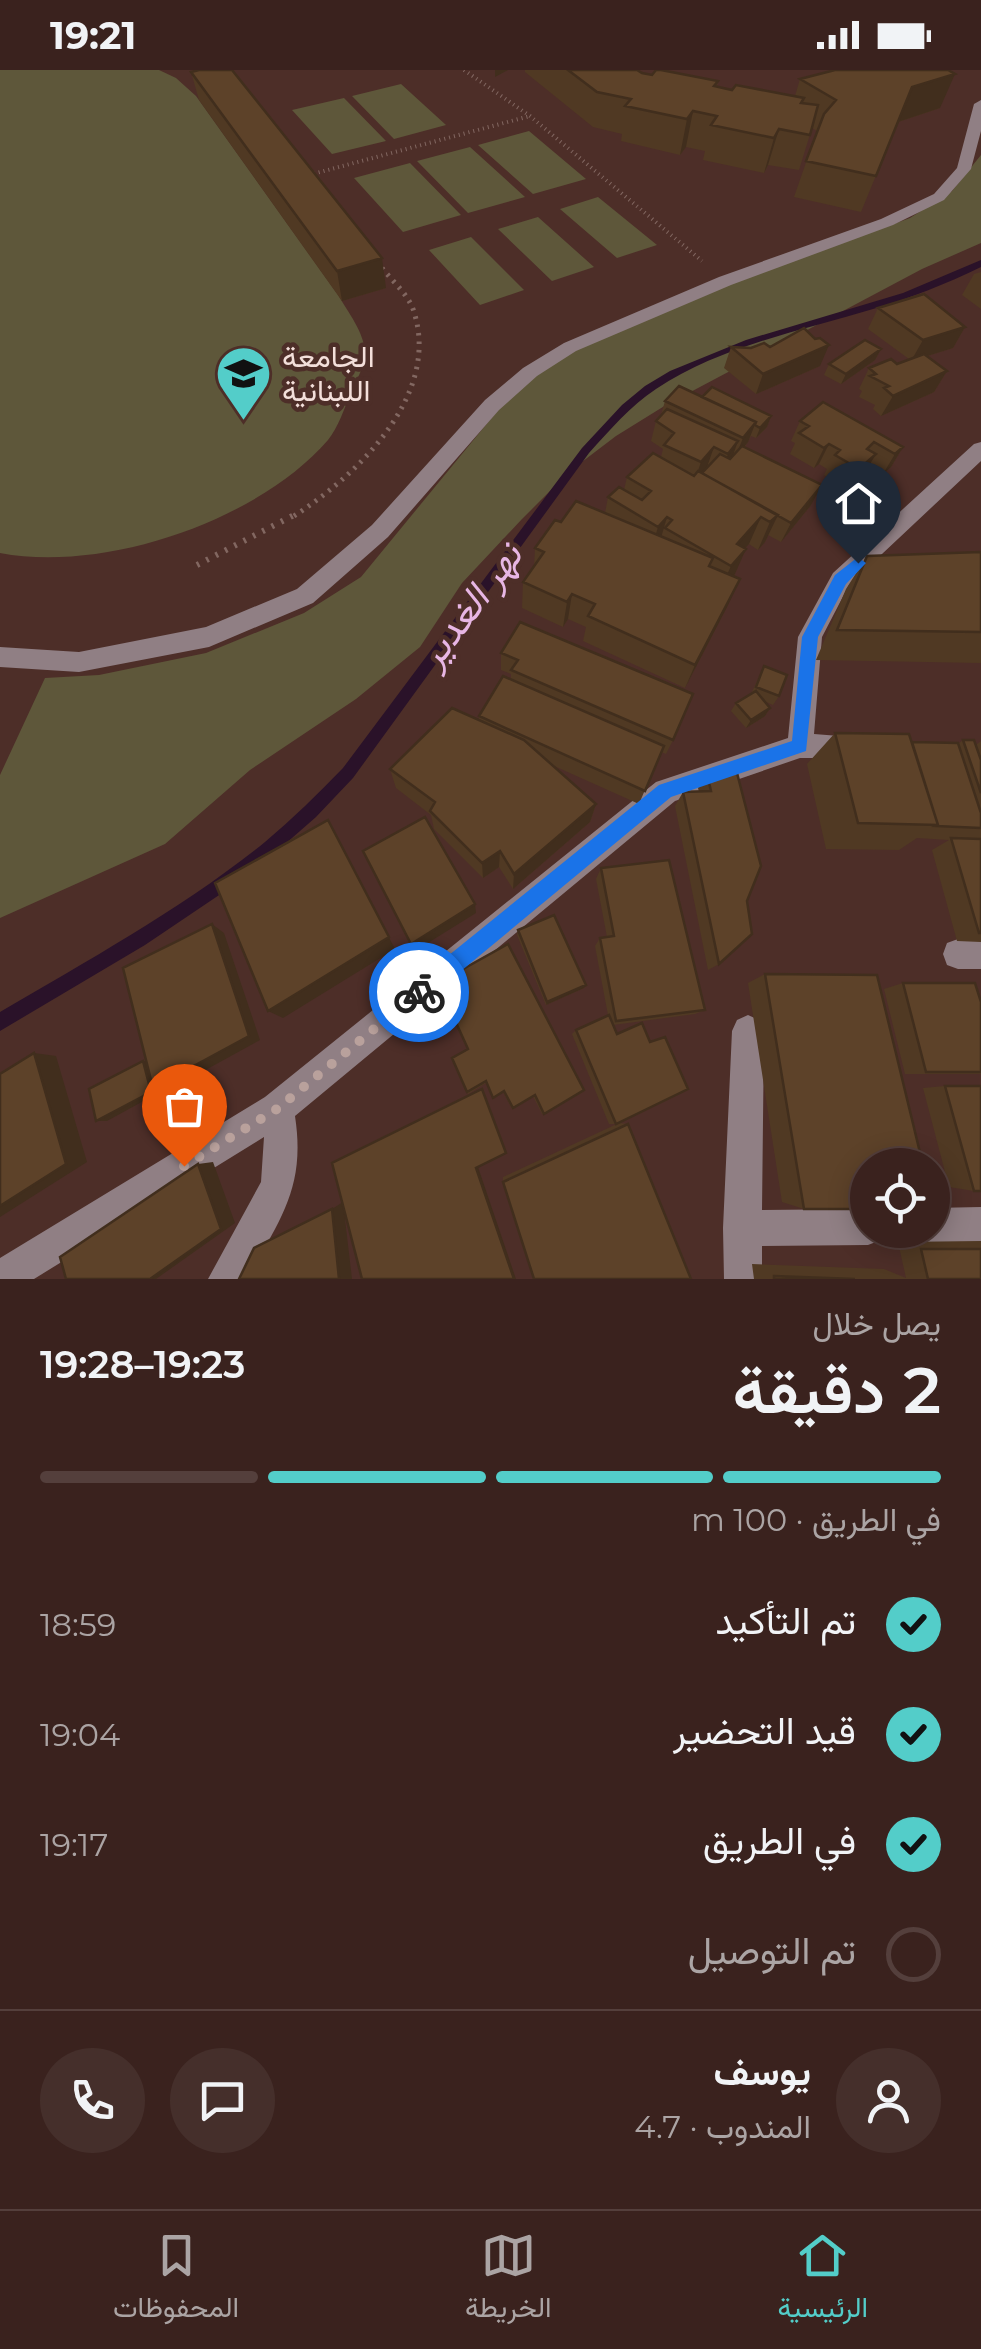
<!DOCTYPE html>
<html lang="ar">
<head>
<meta charset="utf-8">
<style>
	body { margin:0; font-family:Montserrat,Vazirmatn,sans-serif; background:#452f2b; color:#f1f3f6; direction:rtl; height:100vh; display:flex; flex-direction:column; font-size:38px; white-space:nowrap }
	* { box-sizing:border-box; margin:0 }
	p { font-size:32px; color:#aba4a4 }
	.icon { flex:none; width:55px; height:55px; fill:none; stroke:currentColor; stroke-width:2; stroke-linecap:round; stroke-linejoin:round }
	.map { position:relative; height:1209px; overflow:hidden; direction:ltr }
	.sheet { display:flex; flex-direction:column; background:#3a221e; flex:1 }
	.sheet>* { flex:none }
	.fabs { position:absolute; left:850px; top:1078px; display:grid; gap:20px }
	.fabs a { display:grid; place-items:center; width:100px; height:100px; border-radius:50%; background:#3a221e; box-shadow:0 5px 25px #0003,0 0 0 2px #543f3c; font-size:50px }
	.pin { position:absolute; display:grid; place-items:center; width:85px; height:85px; color:#fff; margin:-102px -42px; border-radius:50% 50% 50% 0; rotate:-45deg; box-shadow:0 0 10px #0007 }
	.pin .icon { rotate:45deg }
	.courier { position:absolute; display:grid; place-items:center; width:100px; height:100px; margin:-50px; border:8px solid #1a73e8; border-radius:50%; background:#fff; color:#222; box-shadow:0 2px 12px #0007 }
	.head em { font-style:normal; font-weight:600 }
	.head div { display:flex; flex-direction:column-reverse }
	.head { display:flex; align-items:center; justify-content:space-between; height:170px; padding:0 40px }
	h1 { font-size:65px; font-weight:600; line-height:75px }
	.bar { display:grid; grid-template-columns:repeat(4,1fr); gap:15px 10px; align-content:center; height:120px; padding:0 40px }
	.bar i { height:12px; border-radius:8px; background:#543f3c }
	.bar .active { background:#53cdc9 }
	.bar p { grid-column:span 4 }
	.line { display:flex; align-items:center; gap:25px; padding:0 40px; border-top:2px solid #543f3c }
	.line div { flex:1 }
	.round { display:grid; place-items:center; flex:none; width:105px; height:105px; border-radius:52px; background:#452f2b }
	ol { padding:0 40px; list-style:none }
	li { display:flex; align-items:center; gap:30px; height:110px }
	li p { margin-inline-start:auto }
	li .icon { padding:10px; border-radius:50%; background:#53cdc9; color:#111; stroke-width:4 }
	li:last-child { color:#aba4a4 }
	li i { width:55px; height:55px; border:5px solid #543f3c; border-radius:50% }
	.status { display:flex; justify-content:space-between; align-items:center; height:70px; padding:0 50px; background:#3a221e; direction:ltr }
	.status svg { height:28px; fill:currentColor }
	.menu { display:flex; justify-content:space-around; align-items:center; height:140px; border-top:2px solid #543f3c; background:#3a221e; font-size:28px; color:#aba4a4 }
	.menu a { display:grid; justify-items:center; gap:5px }
	.menu .active { color:#53cdc9 }
	.map>svg:first-child { display:block }
	.green { fill:#5e573a }
	.lines { fill:none; stroke-linecap:round; stroke-linejoin:round }
	.stream { fill:#2a1229; fill-rule:evenodd }
	.path-far2 { stroke:#826761; stroke-width:4; stroke-dasharray:1 4; stroke-linecap:butt }
	.path-far1 { stroke:#826761; stroke-width:5; stroke-dasharray:2.5 6; stroke-linecap:butt }
	.path { stroke:#826761; stroke-width:6; stroke-dasharray:2.5 8; stroke-linecap:butt }
	.minor { fill:#907f84; fill-rule:evenodd }
	.wall { fill:#503923 }
	.shaded-wall { fill:#412e1d }
	.building { fill:#5d4229; stroke:#412e1d; stroke-width:2.5 }
	.route { fill:#1a73e8 }
	.done { stroke:#b9a19c; stroke-width:10; stroke-dasharray:0 18 }
	.labels { text-anchor:middle; stroke-width:9; stroke-linejoin:round; paint-order:stroke }
	.far-poi-label { font-size:30px; fill:#f3dfda; stroke:#4d2e28; text-anchor:start }
	.water-label { font-size:38px; font-style:italic; fill:#e7b6e4; stroke:#4d2e28 }
</style>
</head>
<body>
<div class="status"><b>19:21</b><svg viewBox="0 0 49 12"><path d="M0 12V9h3v3zM5 12V6h3v6zM10 12V3h3v9zM15 12V0h3v12zM26 1h20v11H26zM47 4h2v5h-2z"/></svg></div>
<div class="map">
<svg width="981" height="1209" viewBox="0 0 981 1209">
	<rect width="100%" height="100%" fill="#4d2e28"/>
	<!-- green -->
	<path class="green" d="M0 0H159L176 8 196 26 338 225C348 242 367 266 365 287 364 298 355 312 351 322 345 337 338 358 328 370 258 451 104 503 0 483Z
		M401 14 446 55 394 69 352 26Z
		M344 28 386 71 332 84 292 40Z
		M529 61 586 109 533 124 478 75Z
		M470 77 525 127 468 143 417 91Z
		M981 85V173L922 199 666 335 616 366 570 401 522 449 462 513 420 577 356 629 250 700 165 774 0 848V705L45 608 99 605 206 583 304 543 361 507 517 317 594 264 910 148 952 121Z
		M410 93 461 145 403 162 354 108Z
		M598 127 657 175 617 188 560 139Z
		M538 147 594 197 552 211 498 159Z
		M471 167 524 220 480 235 429 180Z"/>
	<g class="lines">
		<!-- stream -->
		<path class="stream" d="M981 190V197C946 214 911 228 873 239 800 261 721 276 656 319 630 336 610 360 589 383L353 708 316 747 276 782 234 815 145 875 0 961V942C90 889 183 838 265 772 292 749 318 724 343 698L582 378 622 335 645 316 670 301 746 270 903 223Z"/>
		<!-- path-far2 -->
		<path class="path-far2" d="M464 0 530 46 702 191
			M309 105 530 46"/>
		<!-- path-far1 -->
		<path class="path-far1" d="M294 446C356 406 441 326 414 242 409 225 393 212 382 198"/>
		<!-- path -->
		<path class="path" d="M197 495 298 443"/>
		<!-- minor -->
		<path class="minor" d="M981 30V61L971 99 944 130 893 155 731 215 576 281 537 306 499 340 388 467 313 533 209 577 79 602 0 597V577L79 582 206 557 297 519 372 455 485 330 523 298 564 273 719 207 881 149 934 124 957 98 974 34Z
			M981 372V391L849 515 822 567 814 664 865 668 869 676 865 684 856 688H800L675 731 295 1046C306 1118 280 1149 247 1209H208L261 1112 264 1067 34 1209H0V1188L265 1027 656 712 788 668 798 567 833 503 974 374Z
			M958 869H981V899H958L947 895 943 884 947 873Z
			M748 945 759 950 764 961 762 1140 868 1139V1160H885L881 1170 868 1175 762 1176V1209H724L723 1158 732 961 737 950Z
			M981 1137V1173L932 1174 919 1169 916 1160H932V1138Z"/>
	</g>
	<!-- wall -->
	<path class="wall" d="M525 0H637L642 3 652 5 718 11 717 17 732 20 795 26 800 9 940 38 898 52 861 142 794 127 817 61 812 58 799 100 768 95 764 103 703 90 705 81 686 77 680 85 621 71 622 64 593 57 525 2Z
		M191 2 386 218 342 231 199 30Z
		M981 202V239L962 225 974 204Z
		M878 238 965 257 953 278 927 286 947 301 934 322 881 346 873 339 875 335 859 327 862 321 859 319 869 298 897 294 909 289 868 259Z
		M731 277H770L820 296 756 324 724 298Z
		M881 279 875 290 841 314 824 305 829 294Z
		M702 327 771 346 767 357 756 368 751 366 745 377 811 435 781 472 768 465 765 472 758 480 749 474 745 478 734 506 728 535 685 618 583 571 586 557 568 549 563 557 522 538 523 512 534 497 535 478 561 452 605 443 608 427 624 420 627 407 661 387 663 379 651 371 656 351 661 345 665 331Z
		M800 351 903 377 891 397 883 404 869 396 864 404 848 419 824 405 827 399 819 394 814 398 790 384 795 373 791 371Z
		M981 482V593L816 590 846 519 867 486Z
		M520 552 673 670 666 684 661 682 639 734 552 695 596 734 590 752 513 819 499 797 483 808 434 759 431 745 396 718 390 699 479 650V646L511 610V604L501 600V583Z
		M764 596 779 626 773 635 764 631 770 638 765 646 746 658 731 641 736 633 751 624Z
		M835 663 912 672 958 674 963 670 976 675 981 671V872L957 871 932 780 949 770 917 768 899 780 826 779 807 694Z
		M707 704 747 831 719 894 708 900 675 736 683 722H699L698 718Z
		M601 798 705 940 695 944 613 955 616 1054H609L572 964 576 960 608 945 595 876 600 868 607 867 596 809Z
		M518 860 586 915 584 918 546 935 517 865Z
		M508 874 544 1044H542L533 1026 512 1039 503 1022 493 1029 486 1013 468 1024 467 1022Z
		M765 904 804 1139 782 1132 748 913Z
		M903 913 981 932V1004H905L884 919Z
		M945 1016 974 1121 949 1117 923 1018Z
		M619 1053 628 1054 503 1112V1107Z
		M981 1171V1209H754L752 1194 884 1199 906 1208 898 1172Z"/>
	<!-- shaded-wall -->
	<path class="shaded-wall" d="M495 0H508L495 7Z
		M919 0 955 4 940 38 898 52Z
		M693 41 686 77 680 85 687 49Z
		M779 59 768 95 764 103 774 68Z
		M382 188 386 218 342 231 337 201Z
		M965 257 953 278 911 291 923 270Z
		M829 275 820 296 756 324 763 304Z
		M881 279 875 290 841 314 846 304Z
		M947 301 934 322 881 346 893 326Z
		M771 346 767 357 756 368 760 358Z
		M756 352 748 372 735 388 743 368Z
		M738 371 731 391 721 404 728 384Z
		M829 374 819 394 814 398 824 378Z
		M714 377 707 397 694 412 701 392Z
		M903 377 891 397 883 404 895 384Z
		M876 384 864 404 848 419 859 399Z
		M822 415 811 435 781 472 791 453Z
		M778 445 765 472 758 480 770 452Z
		M667 447 659 475 650 484 658 457Z
		M761 447 749 474 729 496 737 474Z
		M746 479 734 506 719 522 731 496Z
		M740 509 728 535 685 618 695 595Z
		M572 524 568 549 563 557 567 532Z
		M770 638 765 646 746 658 751 650Z
		M596 734 590 752 513 819 514 804Z
		M337 767 395 879 283 948 268 941Z
		M500 781 499 797 483 808 482 793Z
		M475 834 476 843 415 881 411 874Z
		M212 854 224 863 260 970 169 1020 159 1019 160 1022 107 1051H96L143 991 151 992Z
		M586 915 584 918 546 935 547 932Z
		M34 983 56 986 87 1092 0 1147V1136Z
		M213 1092 235 1153 156 1209H150L198 1094Z
		M477 1094 516 1209H514L476 1098Z
		M343 1132 352 1209H339L332 1139Z"/>
	<!-- building -->
	<path class="building" d="M199 0H232L382 188 337 201 191 2Z
		M568 0H637L642 3 652 5 656 0H661L718 11 714 16 732 20 736 15 804 28 801 33 818 35 810 65 779 59 774 68 711 55 717 46 693 41 687 49 625 36 631 29 597 22Z
		M835 0H948L955 4 912 17 876 106 806 91 824 44 836 30 800 9Z
		M924 224 965 257 923 270 878 238Z
		M804 258 815 269 820 268 829 275 763 304 731 277 751 278 764 273 770 277Z
		M865 270 881 279 846 304 829 294Z
		M924 284 947 301 893 326 884 318 889 316 870 306 876 304 869 298 891 289 897 294Z
		M679 316 756 352 743 368 665 331Z
		M712 317 771 346 760 358 755 355 756 352 702 327Z
		M823 332 903 377 895 384 874 372 867 379 876 384 859 399 835 385 840 380 829 374 824 378 799 363 809 356 800 351Z
		M667 339 738 371 728 384 714 377 701 392 664 375 674 363 656 351Z
		M742 376 822 415 791 453 702 403 720 384 730 389Z
		M653 383 694 406 698 401 778 445 770 452 761 447 737 474 746 479 731 496 665 458 672 450 667 447 658 457 608 427 619 417 642 430 651 421 627 407Z
		M576 431 713 488 709 496 740 509 695 595 588 546 595 534 572 524 567 532 523 512 544 482 535 478 555 450 561 452Z
		M981 482V562L837 560 867 486Z
		M520 552 693 624 673 670 511 600 518 590 501 583Z
		M764 596 787 605 779 626 756 617Z
		M503 606 664 676 645 721 479 646Z
		M756 621 770 638 751 650 736 633Z
		M452 638 524 670 596 734 514 804 500 781 482 793 430 741 435 732 390 699Z
		M835 663 909 664 938 755 858 753Z
		M963 670H974L981 690V723Z
		M912 672 958 673 981 743V758L936 756 938 755Z
		M737 703 761 796 747 831 752 864 719 894 683 722 711 721 707 704Z
		M425 747 475 834 411 874 363 781Z
		M328 750 389 867 268 941 215 813Z
		M951 768 981 769V863H979Z
		M669 790 705 940 616 951 600 868 614 866 601 798Z
		M554 845 586 915 547 932 518 860Z
		M212 854 249 966 153 1018 123 898Z
		M508 874 584 1020 544 1044 535 1025 513 1038 504 1021 493 1028 486 1011 467 1022 452 988 468 979 438 913Z
		M765 904 877 905 923 1095H868V1139H804Z
		M903 913H975L981 932V1002H926Z
		M609 945 617 964 642 953 650 972 665 967 688 1019 616 1054 576 960Z
		M34 983 66 1094 0 1136V1004Z
		M143 991 151 1022 96 1051 89 1019Z
		M945 1016H981V1121H974Z
		M482 1019 506 1083 476 1098 514 1209H362L332 1093Z
		M628 1054 691 1209H534L503 1112Z
		M198 1094 221 1159 150 1209H66L60 1187Z
		M332 1139 339 1209H239L254 1178Z
		M921 1179H981V1209H928Z
		M774 1206 855 1209H774Z"/>
	<!-- route -->
	<path class="route" d="M858 487 866 493 846 514 818 567 806 681 671 727 426 930H412V915L659 715 792 671 802 567 835 505Z"/>
	<g class="lines">
		<!-- done -->
		<path class="done" d="M184 1096 277 1039 419 922"/>
	</g>
	<!-- icons -->
	<defs>
		<symbol id="university-pin" viewBox="-11 -11 22 30"><path d="M0 17L-7.5 6A9.5 9.5 0 1 1 7.5 6Z" fill="#53cdc9" stroke="#4d2e28"/><path d="M0-5L7-2L0 1L-7-2ZM-4 1L0 2.5L4 1V4Q0 6-4 4Z" fill="#111"/></symbol>
	</defs>
	<g fill-rule="evenodd">
		<use href="#university-pin" x="212" y="272" width="63" height="86"/>
	</g>
	<g class="labels">
		<!-- far-poi labels -->
		<g class="far-poi-label">
			<text x="282" y="297">الجامعة<tspan x="282" dy="34">اللبنانية</tspan></text>
		</g>
		<!-- water labels -->
		<g class="water-label">
			<text transform="translate(470 535) rotate(-53)" y="13">نهر الغدير</text>
		</g>
	</g>
</svg>
<div class="fabs">
<a><svg class="icon" aria-label="locate" viewBox="0 0 24 24"><circle cx="12" cy="12" r="6"/><path d="M12 2v4M12 18v4M2 12h4M18 12h4"/></svg></a>
</div>
<div class="pin" style="left:184px;top:1096px;background:#ea580c"><svg class="icon" aria-label="bag" viewBox="0 0 24 24"><path d="M5 8h14l-1 12H6zM9 8a3 3 0 0 1 6 0"/></svg></div>
<div class="pin" style="left:858px;top:493px;background:#1f2937"><svg class="icon" aria-label="home" viewBox="0 0 24 24"><path d="M3 11l9-7 9 7M6 9v11h12V9"/></svg></div>
<div class="courier" style="left:419px;top:922px"><svg class="icon" aria-label="bike" viewBox="0 0 24 24"><circle cx="6" cy="16" r="4"/><circle cx="18" cy="16" r="4"/><path d="M6 16l4-8h5l3 8M10 8l3 8H6M13 5h3"/></svg></div>
</div>
<section class="sheet">
<div class="head"><div><h1>2 دقيقة</h1><p>يصل خلال</p></div><em>19:23–19:28</em></div>
<div class="bar"><i class="active"></i><i class="active"></i><i class="active"></i><i></i><p>في الطريق · 100 m</p></div>
<ol>
<li><svg class="icon" aria-label="check" viewBox="0 0 24 24"><path d="M5 12l5 5 9-10"/></svg>تم التأكيد<p>18:59</p></li>
<li><svg class="icon" aria-label="check" viewBox="0 0 24 24"><path d="M5 12l5 5 9-10"/></svg>قيد التحضير<p>19:04</p></li>
<li><svg class="icon" aria-label="check" viewBox="0 0 24 24"><path d="M5 12l5 5 9-10"/></svg>في الطريق<p>19:17</p></li>
<li><i></i>تم التوصيل</li>
</ol>
<div class="line" style="height:180px"><a class="round"><svg class="icon" aria-label="person" viewBox="0 0 24 24"><circle cx="12" cy="8" r="4"/><path d="M4 21q1-7 8-7t8 7"/></svg></a><div><b>يوسف</b><p>المندوب · 4.7</p></div><a class="round"><svg class="icon" aria-label="chat" viewBox="0 0 24 24"><path d="M4 5h16v11H9l-5 4z"/></svg></a><a class="round"><svg class="icon" aria-label="phone" viewBox="0 0 24 24"><path d="M5 4h4l2 5-3 2q2 4 5 5l2-3 5 2v4C11 20 4 13 5 4z"/></svg></a></div>
</section>
<nav class="menu">
<a class="active"><svg class="icon" aria-label="home" viewBox="0 0 24 24"><path d="M3 11l9-7 9 7M6 9v11h12V9"/></svg>الرئيسية</a>
<a><svg class="icon" aria-label="map" viewBox="0 0 24 24"><path d="M3 6l6-2 6 2 6-2v14l-6 2-6-2-6 2zM9 4v14M15 6v14"/></svg>الخريطة</a>
<a><svg class="icon" aria-label="saved" viewBox="0 0 24 24"><path d="M7 4h10v16l-5-4-5 4z"/></svg>المحفوظات</a>
</nav>
</body>
</html>
